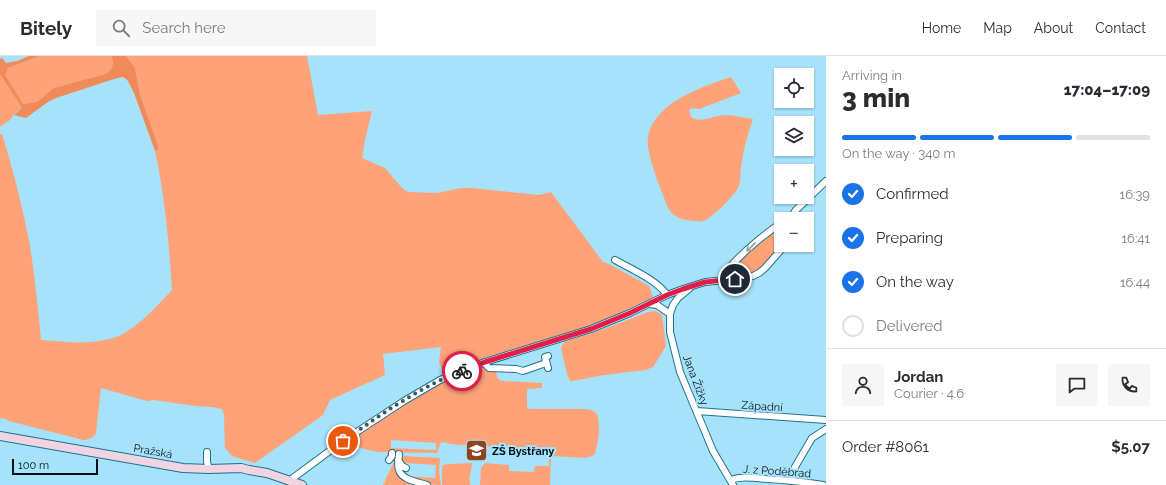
<!DOCTYPE html>
<html lang="en">
<head>
<meta charset="utf-8">
<style>
	body { margin:0; font-family:Raleway,sans-serif; background:#f7f7f7; color:#2b2b33; height:100vh; display:flex; flex-direction:column; font-size:15px; white-space:nowrap }
	* { box-sizing:border-box; margin:0 }
	p { font-size:13px; color:#7c7c81 }
	.icon { flex:none; width:22px; height:22px; fill:none; stroke:currentColor; stroke-width:2; stroke-linecap:round; stroke-linejoin:round }
	.map { position:relative; flex:1; overflow:hidden }
	.details { display:flex; flex-direction:column; background:#fff; width:340px }
	.details>* { flex:none }
	.controls { position:absolute; left:774px; top:12px; display:grid; gap:8px }
	.controls a { display:grid; place-items:center; width:40px; height:40px; border-radius:0px; background:#fff; box-shadow:0 1px 3px #0004; font-size:20px }
	.scale { position:absolute; left:12px; bottom:10px; width:86px; box-sizing:border-box; padding-left:4px; border:2px solid #000f17; border-top:0; font-size:11px; line-height:14px; white-space:nowrap; color:#000f17; -webkit-text-stroke:3px #a7e2fb; paint-order:stroke }
	.pin { position:absolute; display:grid; place-items:center; width:34px; height:34px; color:#fff; margin:-17px; border:2px solid #fff; border-radius:50%; box-shadow:0 1px 4px #0007 }
	.courier { position:absolute; display:grid; place-items:center; width:40px; height:40px; margin:-20px; border:3px solid #e11d48; border-radius:50%; background:#fff; color:#222; box-shadow:0 1px 5px #0007 }
	.head em { font-style:normal; font-weight:800 }
	.head div { display:flex; flex-direction:column-reverse }
	.head { display:flex; align-items:center; justify-content:space-between; height:68px; padding:0 16px }
	h1 { font-size:26px; font-weight:800; line-height:30px }
	.bar { display:grid; grid-template-columns:repeat(4,1fr); gap:6px 4px; align-content:center; height:48px; padding:0 16px }
	.bar i { height:5px; border-radius:3px; background:#e1e1e2 }
	.bar .active { background:#1a73e8 }
	.bar p { grid-column:span 4 }
	.line { display:flex; align-items:center; gap:10px; padding:0 16px; border-top:1px solid #e1e1e2 }
	.line div { flex:1 }
	.round { display:grid; place-items:center; flex:none; width:42px; height:42px; border-radius:0px; background:#f7f7f7 }
	ol { padding:0 16px; list-style:none }
	li { display:flex; align-items:center; gap:12px; height:44px }
	li p { margin-inline-start:auto }
	li .icon { padding:4px; border-radius:50%; background:#1a73e8; color:#fff; stroke-width:4 }
	li:last-child { color:#7c7c81 }
	li i { width:22px; height:22px; border:2px solid #e1e1e2; border-radius:50% }
	header { display:flex; align-items:center; gap:24px; box-sizing:border-box; height:56px; padding:0 20px; background:#fff; border-bottom:1px solid #e1e1e2 }
	header strong { font-size:19px }
	nav { display:flex; gap:22px; margin-inline-start:auto; font-size:14px }
	.search { width:280px; height:36px; background:#f7f7f7; display:flex; align-items:center; gap:10px; box-sizing:border-box; padding:0 14px; border-radius:0px; color:#7c7c81; font-size:15px }
	main { display:flex; flex:1; min-height:0 }
	.map>svg:first-child { display:block }
	.green { fill:#ffa278; fill-rule:evenodd }
	.forest { fill:#f08a59 }
	.lines { fill:none; stroke-linecap:round; stroke-linejoin:round }
	.street-casing { stroke:#20728d; stroke-width:8 }
	.secondary-casing { stroke:#20728d; stroke-width:10 }
	.street { stroke:#fff; stroke-width:6 }
	.secondary { stroke:#efd5e4; stroke-width:8 }
	.oneway { stroke:#999fa2 }
	.done { stroke:#3a5967; stroke-width:4; stroke-dasharray:0 7.2 }
	.route { stroke:#e11d48; stroke-width:5 }
	.labels { text-anchor:middle; stroke-width:4; stroke-linejoin:round; paint-order:stroke }
	.street-label { font-size:11px; fill:#000f17; stroke:#a7e2fb }
	.poi-label { font-size:11px; font-weight:bold; fill:#000f17; stroke:#a7e2fb; text-anchor:start }
</style>
</head>
<body>
<header>
<strong>Bitely</strong>
<div class="search"><svg class="icon" aria-label="search" viewBox="0 0 24 24"><circle cx="10" cy="10" r="6"/><path d="M15 15l6 6"/></svg>Search here</div>
<nav><a>Home</a><a>Map</a><a>About</a><a>Contact</a></nav>
</header>
<main>
<div class="map">
<svg width="826" height="429" viewBox="0 0 826 429">
	<rect width="100%" height="100%" fill="#a7e2fb"/>
	<!-- green -->
	<path class="green" d="M40 0H111C115 8 112 15 105 18L54 32 37 46 23 48 4 19 8 12Z
		M126 0H307L318 59 372 55 365 84 362 102 385 112 402 132 408 136 437 137 461 132H472L539 139 551 136 603 206 609 208 649 230 654 244 591 271 445 320 439 306 441 291 383 298 385 319 330 344 323 359 255 407 232 400 225 392 224 359 222 353 212 351 196 350 153 344 147 345 101 332 96 377C93 382 89 384 83 384L9 365 3 362 0 363V78H2C13 114 23 152 30 190 35 221 38 253 41 284 66 286 97 290 121 279 139 270 158 249 172 234 169 187 165 141 155 95L158 94V90L140 38 136 16 132 9Z
		M0 18 22 52 15 57 10 64 0 71Z
		M731 21 741 37 699 53 692 52 689 54 691 61C700 68 715 59 725 59 734 59 744 62 753 63 748 77 743 95 741 111 740 118 741 125 738 132 735 139 711 163 703 165 700 166 696 165 694 165 683 164 674 162 668 152 661 133 651 111 648 91 644 50 701 31 731 21Z
		M781 171V173L775 177 773 179 774 181 779 183 781 180V189L771 202 761 211 753 217 727 223C727 210 769 177 781 171Z
		M655 255C657 256 659 257 661 258 663 261 665 285 666 290L653 311 646 314 604 319 573 325H570L567 318 561 292 564 286 607 272 648 256Z
		M485 306V312L494 314 496 315C497 320 496 322 502 325L542 327V332L527 333V351L529 353H586C591 354 595 355 597 359 601 366 598 393 594 399L586 402 551 400 550 429H480L481 412 485 407 509 409V415L534 416 535 410H549V400L520 399V400C512 399 511 396 506 391L484 390V388H471L470 389C464 389 457 389 450 388 447 387 445 386 441 386L437 397 378 396 364 393 346 386 440 324ZM391 384 436 387V394L391 392Z
		M403 400 439 402 440 403 439 415 441 429C429 429 401 426 400 411L404 413 406 412 405 420 435 422 436 409 406 407V409L401 405V403Z
		M396 401V414L422 429H383Z
		M472 407C472 415 467 422 471 429H442V412L443 409 449 408Z"/>
	<!-- forest -->
	<path class="forest" d="M29 0H40L8 12 5 19 23 48 37 46 54 32 105 18C112 15 115 8 111 0H126L135 12 140 38 158 90V94L155 95 134 37 128 25 125 22 122 21 111 24 56 42 48 46 26 62 14 59 22 52 0 18V3L2 2 6 7 17 5Z"/>
	<g class="lines">
		<defs>
			<path id="street" d="M790 163 796 154 826 125
				M615 204C631 213 657 224 667 239
				M720 225C731 205 762 180 781 167
				M689 233 678 242 673 249 670 258V276L680 316 713 395 733 429
				M650 248 657 249 670 258
				M548 300 545 301 548 312
				M485 306 486 309 489 312 516 313 523 315 546 307
				M697 355 826 364
				M207 396V406L209 413
				M399 398C399 403 397 409 399 414 402 424 418 426 427 429
				M389 404 392 400V397
				M398 404 402 410 406 412
				M730 424C743 420 754 422 767 423 786 424 805 426 823 429
				M289 425 343 385 404 345 440 324 485 306 591 273 630 257 667 239 683 233 705 226 735 223 753 220 759 217 765 212 780 195 784 189
				M791 425 795 411 812 382 826 373"/>
			<path id="secondary" d="M0 380 183 412 209 413 241 412 249 414 267 417 302 429"/>
		</defs>
		<!-- street casing -->
		<use href="#street" class="street-casing"/>
		<!-- secondary casing -->
		<use href="#secondary" class="secondary-casing"/>
		<!-- street -->
		<use href="#street" class="street"/>
		<!-- secondary -->
		<use href="#secondary" class="secondary"/>
	</g>
	<!-- one-way arrows -->
	<defs><path id="oneway-shaft" d="M-6 0H5M1.5-3L5.5 0L1.5 3" fill="none" stroke-width="1.6" stroke-linecap="round" stroke-linejoin="round"/></defs>
	<use class="oneway" href="#oneway-shaft" transform="translate(751 191) rotate(136)"/>
	<g class="lines">
		<!-- done -->
		<path class="done" d="M343 385C381 359 419 331 462 315"/>
		<!-- route -->
		<path class="route" d="M462 315 485 306 591 273 630 257 667 239 683 233 705 226 735 223"/>
	</g>
	<!-- icons -->
	<defs>
		<symbol id="school-square" viewBox="-11 -11 22 22"><rect x="-9" y="-9" width="18" height="18" rx="4" fill="#8c4521" stroke="#a7e2fb"/><path d="M0-5L7-2L0 1L-7-2ZM-4 1L0 2.5L4 1V4Q0 6-4 4Z" fill="#fff"/></symbol>
	</defs>
	<g fill-rule="evenodd">
		<use href="#school-square" x="464" y="382" width="25" height="25"/>
	</g>
	<g class="labels">
		<!-- street labels -->
		<g class="street-label">
			<text transform="translate(696 324) rotate(69)" y="4">Jana Žižky</text>
			<text transform="translate(762 350) rotate(4)" y="4">Západní</text>
			<text transform="translate(153 395) rotate(10)" y="4">Pražská</text>
			<text transform="translate(777 415) rotate(4)" y="4">J. z Poděbrad</text>
		</g>
		<!-- poi labels -->
		<g class="poi-label">
			<text x="492" y="399">ZŠ Bystřany</text>
		</g>
	</g>
</svg>
<div class="controls">
<a><svg class="icon" aria-label="locate" viewBox="0 0 24 24"><circle cx="12" cy="12" r="6"/><path d="M12 2v4M12 18v4M2 12h4M18 12h4"/></svg></a>
<a><svg class="icon" aria-label="layers" viewBox="0 0 24 24"><path d="M12 4l9 5-9 5-9-5zM3 14l9 5 9-5"/></svg></a>
<a>+</a>
<a>−</a>
</div>
<div class="scale">100 m</div>
<div class="pin" style="left:343px;top:385px;background:#ea580c"><svg class="icon" aria-label="bag" viewBox="0 0 24 24"><path d="M5 8h14l-1 12H6zM9 8a3 3 0 0 1 6 0"/></svg></div>
<div class="pin" style="left:735px;top:223px;background:#1f2937"><svg class="icon" aria-label="home" viewBox="0 0 24 24"><path d="M3 11l9-7 9 7M6 9v11h12V9"/></svg></div>
<div class="courier" style="left:462px;top:315px"><svg class="icon" aria-label="bike" viewBox="0 0 24 24"><circle cx="6" cy="16" r="4"/><circle cx="18" cy="16" r="4"/><path d="M6 16l4-8h5l3 8M10 8l3 8H6M13 5h3"/></svg></div>
</div>
<section class="details">
<div class="head"><div><h1>3 min</h1><p>Arriving in</p></div><em>17:04–17:09</em></div>
<div class="bar"><i class="active"></i><i class="active"></i><i class="active"></i><i></i><p>On the way · 340 m</p></div>
<ol>
<li><svg class="icon" aria-label="check" viewBox="0 0 24 24"><path d="M5 12l5 5 9-10"/></svg>Confirmed<p>16:39</p></li>
<li><svg class="icon" aria-label="check" viewBox="0 0 24 24"><path d="M5 12l5 5 9-10"/></svg>Preparing<p>16:41</p></li>
<li><svg class="icon" aria-label="check" viewBox="0 0 24 24"><path d="M5 12l5 5 9-10"/></svg>On the way<p>16:44</p></li>
<li><i></i>Delivered</li>
</ol>
<div class="line" style="height:72px"><a class="round"><svg class="icon" aria-label="person" viewBox="0 0 24 24"><circle cx="12" cy="8" r="4"/><path d="M4 21q1-7 8-7t8 7"/></svg></a><div><b>Jordan</b><p>Courier · 4.6</p></div><a class="round"><svg class="icon" aria-label="chat" viewBox="0 0 24 24"><path d="M4 5h16v11H9l-5 4z"/></svg></a><a class="round"><svg class="icon" aria-label="phone" viewBox="0 0 24 24"><path d="M5 4h4l2 5-3 2q2 4 5 5l2-3 5 2v4C11 20 4 13 5 4z"/></svg></a></div>
<div class="line" style="height:52px"><div>Order #8061</div><b>$5.07</b></div>
</section>
</main>
</body>
</html>
